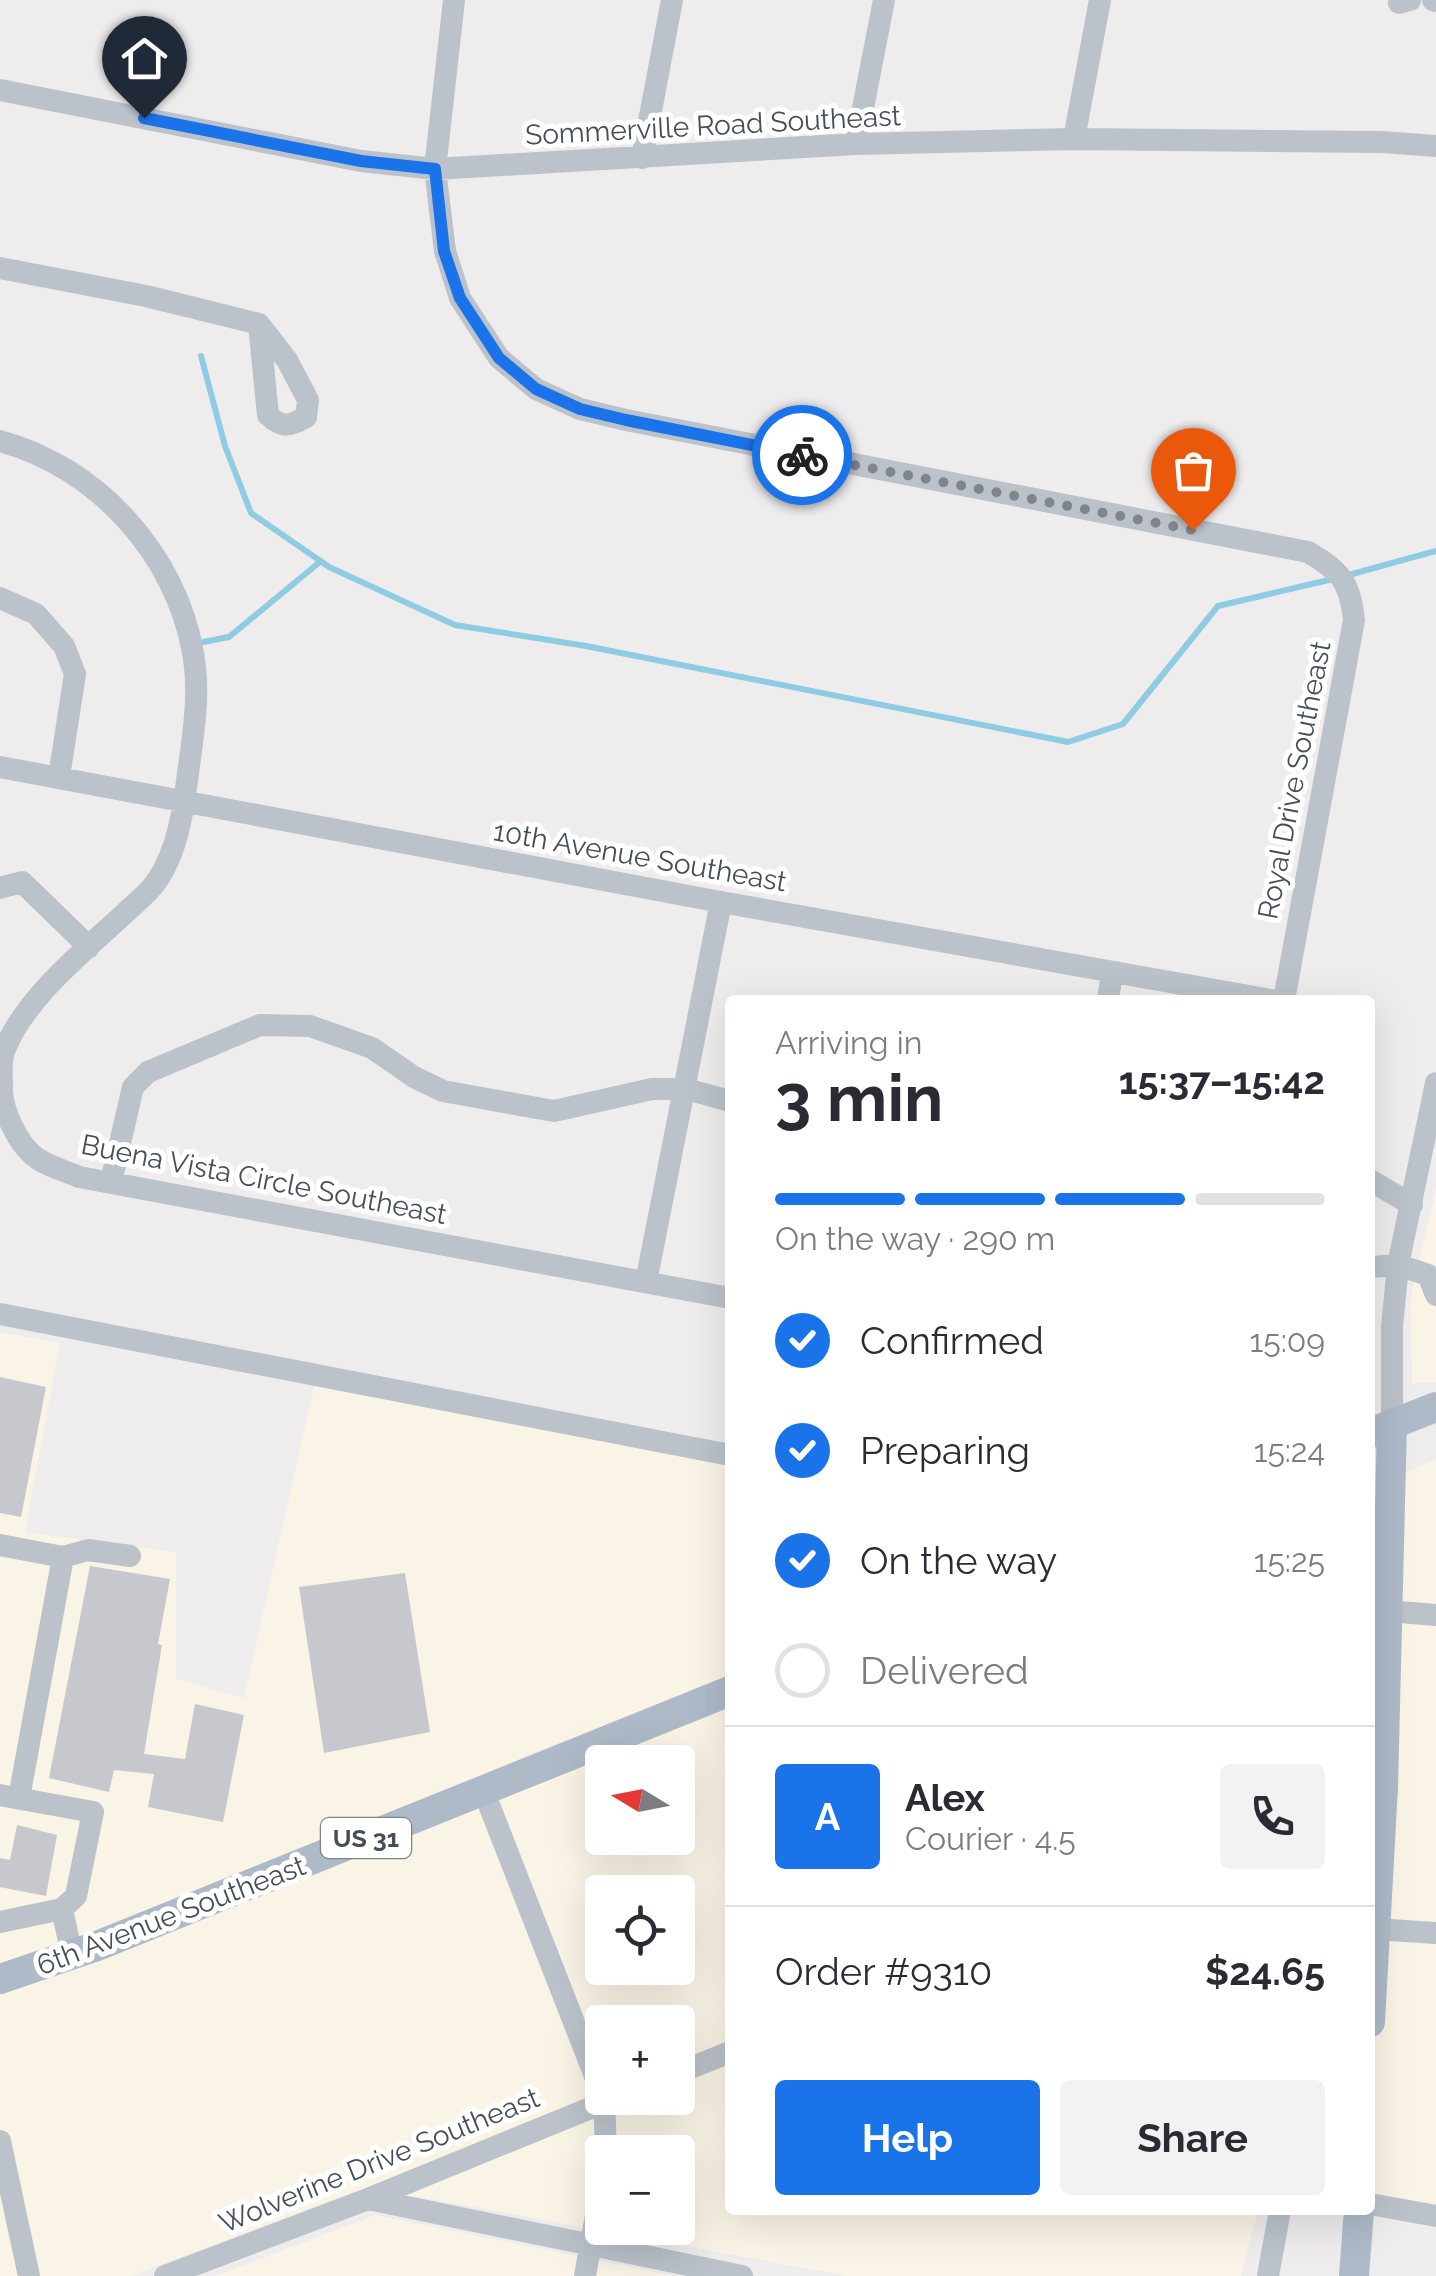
<!DOCTYPE html>
<html lang="en">
<head>
<meta charset="utf-8">
<style>
	body { margin:0; font-family:Raleway,sans-serif; background:#f2f2f3; color:#2b2b33; height:100vh; display:flex; flex-direction:column; font-size:38px; white-space:nowrap }
	* { box-sizing:border-box; margin:0 }
	p { font-size:32px; color:#7c7c81 }
	.icon { flex:none; width:55px; height:55px; fill:none; stroke:currentColor; stroke-width:2; stroke-linecap:round; stroke-linejoin:round }
	.map { position:relative; flex:1; overflow:hidden }
	.sheet { position:absolute; left:725px; top:995px; width:650px; height:1220px; display:flex; flex-direction:column; background:#fff; border-radius:10px; box-shadow:0 10px 40px #0002 }
	.sheet>* { flex:none }
	.needle { width:65px; rotate:280deg }
	.fabs { position:absolute; left:585px; top:1745px; display:grid; gap:20px }
	.fabs a { display:grid; place-items:center; width:110px; height:110px; border-radius:10px; background:#fff; box-shadow:0 10px 40px #0002; font-size:50px }
	.pin { position:absolute; display:grid; place-items:center; width:85px; height:85px; color:#fff; margin:-102px -42px; border-radius:50% 50% 50% 0; rotate:-45deg; box-shadow:0 0 10px #0007 }
	.pin .icon { rotate:45deg }
	.courier { position:absolute; display:grid; place-items:center; width:100px; height:100px; margin:-50px; border:8px solid #1a73e8; border-radius:50%; background:#fff; color:#222; box-shadow:0 2px 12px #0007 }
	.head em { font-style:normal; font-weight:700 }
	.head div { display:flex; flex-direction:column-reverse }
	.head { display:flex; align-items:center; justify-content:space-between; height:170px; padding:0 50px }
	h1 { font-size:65px; font-weight:700; line-height:75px }
	.bar { display:grid; grid-template-columns:repeat(4,1fr); gap:15px 10px; align-content:center; height:120px; padding:0 50px }
	.bar i { height:12px; border-radius:8px; background:#e1e1e2 }
	.bar .active { background:#1a73e8 }
	.bar p { grid-column:span 4 }
	.line { display:flex; align-items:center; gap:25px; padding:0 50px; border-top:2px solid #e1e1e2 }
	.line div { flex:1 }
	.round { display:grid; place-items:center; flex:none; width:105px; height:105px; border-radius:10px; background:#f2f2f3 }
	ol { padding:0 50px; list-style:none }
	li { display:flex; align-items:center; gap:30px; height:110px }
	li p { margin-inline-start:auto }
	li .icon { padding:10px; border-radius:50%; background:#1a73e8; color:#fff; stroke-width:4 }
	li:last-child { color:#7c7c81 }
	li i { width:55px; height:55px; border:5px solid #e1e1e2; border-radius:50% }
	.button { display:flex; gap:20px; margin-top:auto; padding:20px 50px }
	.button a { flex:1; height:115px; border-radius:10px; background:#1a73e8; color:#fff; font-size:40px; font-weight:700; line-height:115px; text-align:center }
	.button a+a { background:#f2f2f3; color:#2b2b33 }
	.map>svg:first-child { display:block }
	.commercial { fill:#f9f4e5; fill-rule:evenodd }
	.lines { fill:none; stroke-linecap:round; stroke-linejoin:round }
	.stream { stroke:#8fcce1; stroke-width:6 }
	.building { fill:#c7c8ce }
	.minor { stroke:#bbc2ca; stroke-width:22 }
	.major { stroke:#aebac8; stroke-width:30 }
	.done { stroke:#81858b; stroke-width:10; stroke-dasharray:0 18 }
	.route { stroke:#1a73e8; stroke-width:12 }
	.labels { text-anchor:middle; stroke-width:10; stroke-linejoin:round; paint-order:stroke }
	.shield { fill:#fff; stroke:#7e8389; stroke-width:2.5 }
	.shield-label { font-size:25px; font-weight:bold; fill:#464e57 }
	.street-label { font-size:28px; fill:#464e57; stroke:#fff }
</style>
</head>
<body>
<div class="map">
<svg width="1436" height="2276" viewBox="0 0 1436 2276">
	<rect width="100%" height="100%" fill="#eeecec"/>
	<!-- commercial -->
	<path class="commercial" d="M1436 1187V1383H1412L1410 1302Z
		M0 1332 60 1343 25 1532 176 1552V1679L244 1698 317 1373 730 1454V2210H1258L1241 2276H848L420 2197 359 2190 130 2276H0ZM602 1762H678V1838H602ZM602 1892H678V1968H602ZM602 2022H678V2098H602ZM602 2152H678V2228H602Z
		M1436 1460V2206L1370 2194V1486Z
		M375 2215 675 2276H215Z"/>
	<g class="lines">
		<!-- stream -->
		<path class="stream" d="M201 356 225 446 251 513 329 567 455 625 586 646 1068 742 1123 724 1218 606 1333 579
			M1345 576 1436 551
			M203 642 229 637 321 561"/>
	</g>
	<!-- building -->
	<path class="building" d="M0 1377 46 1387 21 1517 0 1513Z
		M90 1566 170 1579 158 1644 162 1645 144 1754 185 1759 195 1704 244 1715 223 1822 148 1807 154 1774 114 1770 109 1792 49 1778Z
		M405 1573 430 1732 324 1753 299 1587Z
		M17 1825 57 1835 46 1896 0 1887V1858L10 1860Z"/>
	<g class="lines">
		<!-- minor -->
		<path class="minor" d="M454 0 435 169 445 251 460 298 499 358 536 389 580 409 626 420 1308 552C1340 571 1350 581 1354 620L1284 1000
			M1433 0 1436 1
			M1399 3 1410 0
			M0 90 361 161 435 169 856 144 1074 139 1382 142 1436 146
			M1074 139 1100 0
			M856 144 884 0
			M642 158 672 0
			M0 268 146 296 259 324 287 360 308 400 306 417C289 426 283 429 268 415L259 324
			M0 441C97 467 176 554 193 653 200 691 194 729 189 766 184 804 179 850 156 882 148 894 134 904 124 914 84 951 25 998 5 1049 0 1060 2 1075 2 1087 1 1109 19 1147 38 1159 50 1167 66 1171 79 1177L730 1298
			M0 598 36 614 64 646 75 674 59 777
			M0 767 721 902 1271 1000
			M0 888 22 882 89 947
			M1108 1000 1112 972
			M1370 1180 1412 1205
			M111 1182 133 1087 148 1072 260 1025 310 1026 372 1048 414 1077 443 1091 554 1111 652 1089H686L730 1101
			M1370 1267 1398 1265 1428 1275 1436 1295
			M646 1282 721 902
			M0 1314 730 1455
			M1392 1423V1327L1398 1265 1436 1083
			M0 1545 63 1557 19 1798
			M63 1557 88 1550 130 1556
			M1388 1611 1436 1615
			M484 1792 602 2094
			M0 1795 93 1812 76 1896 62 1909
			M0 1922 62 1909 72 1955
			M1375 1929 1436 1933
			M678 2073 730 2052
			M604 2098 606 2152
			M0 2141 29 2276
			M368 2199 742 2276
			M1370 2204 1436 2216
			M165 2276 368 2199 615 2098
			M585 2276 602 2182
			M1268 2276 1280 2210"/>
		<!-- major -->
		<path class="major" d="M1370 1433 1436 1407
			M0 1979 97 1946 730 1691
			M1370 2022 1383 1787 1392 1423
			M1354 2276 1359 2210"/>
	</g>
	<g class="lines">
		<!-- done -->
		<path class="done" d="M802 455 1193 530"/>
		<!-- route -->
		<path class="route" d="M144 118 361 161 435 169 444 251 460 298 499 358 536 389 580 409 626 420 802 455"/>
	</g>
	<g class="labels">
		<!-- shield labels -->
		<rect class="shield" x="321" y="1818" width="90" height="40" rx="8"/>
		<g class="shield-label">
			<text x="366" y="1847">US 31</text>
		</g>
		<!-- street labels -->
		<g class="street-label">
			<text transform="translate(713 125) rotate(-3)" y="10">Sommerville Road Southeast</text>
			<text transform="translate(1294 780) rotate(-79)" y="10">Royal Drive Southeast</text>
			<text transform="translate(640 856) rotate(10)" y="10">10th Avenue Southeast</text>
			<text transform="translate(264 1179) rotate(11)" y="10">Buena Vista Circle Southeast</text>
			<text transform="translate(171 1915) rotate(-21)" y="10">6th Avenue Southeast</text>
			<text transform="translate(379 2160) rotate(-22)" y="10">Wolverine Drive Southeast</text>
		</g>
	</g>
</svg>
<div class="fabs">
<a><svg class="needle" viewBox="-14 -14 28 28"><path d="M0-13l5 13h-10z" fill="#e53935"/><path d="M0 13l5-13h-10z" fill="#7c7c81"/></svg></a>
<a><svg class="icon" aria-label="locate" viewBox="0 0 24 24"><circle cx="12" cy="12" r="6"/><path d="M12 2v4M12 18v4M2 12h4M18 12h4"/></svg></a>
<a>+</a>
<a>−</a>
</div>
<div class="pin" style="left:1193px;top:530px;background:#ea580c"><svg class="icon" aria-label="bag" viewBox="0 0 24 24"><path d="M5 8h14l-1 12H6zM9 8a3 3 0 0 1 6 0"/></svg></div>
<div class="pin" style="left:144px;top:118px;background:#1f2937"><svg class="icon" aria-label="home" viewBox="0 0 24 24"><path d="M3 11l9-7 9 7M6 9v11h12V9"/></svg></div>
<div class="courier" style="left:802px;top:455px"><svg class="icon" aria-label="bike" viewBox="0 0 24 24"><circle cx="6" cy="16" r="4"/><circle cx="18" cy="16" r="4"/><path d="M6 16l4-8h5l3 8M10 8l3 8H6M13 5h3"/></svg></div>
<section class="sheet">
<div class="head"><div><h1>3 min</h1><p>Arriving in</p></div><em>15:37–15:42</em></div>
<div class="bar"><i class="active"></i><i class="active"></i><i class="active"></i><i></i><p>On the way · 290 m</p></div>
<ol>
<li><svg class="icon" aria-label="check" viewBox="0 0 24 24"><path d="M5 12l5 5 9-10"/></svg>Confirmed<p>15:09</p></li>
<li><svg class="icon" aria-label="check" viewBox="0 0 24 24"><path d="M5 12l5 5 9-10"/></svg>Preparing<p>15:24</p></li>
<li><svg class="icon" aria-label="check" viewBox="0 0 24 24"><path d="M5 12l5 5 9-10"/></svg>On the way<p>15:25</p></li>
<li><i></i>Delivered</li>
</ol>
<div class="line" style="height:180px"><b class="round" style="background:#1a73e8;color:#fff">A</b><div><b>Alex</b><p>Courier · 4.5</p></div><a class="round"><svg class="icon" aria-label="phone" viewBox="0 0 24 24"><path d="M5 4h4l2 5-3 2q2 4 5 5l2-3 5 2v4C11 20 4 13 5 4z"/></svg></a></div>
<div class="line" style="height:130px"><div>Order #9310</div><b>$24.65</b></div>
<div class="button"><a>Help</a><a>Share</a></div>
</section>
</div>
</body>
</html>
